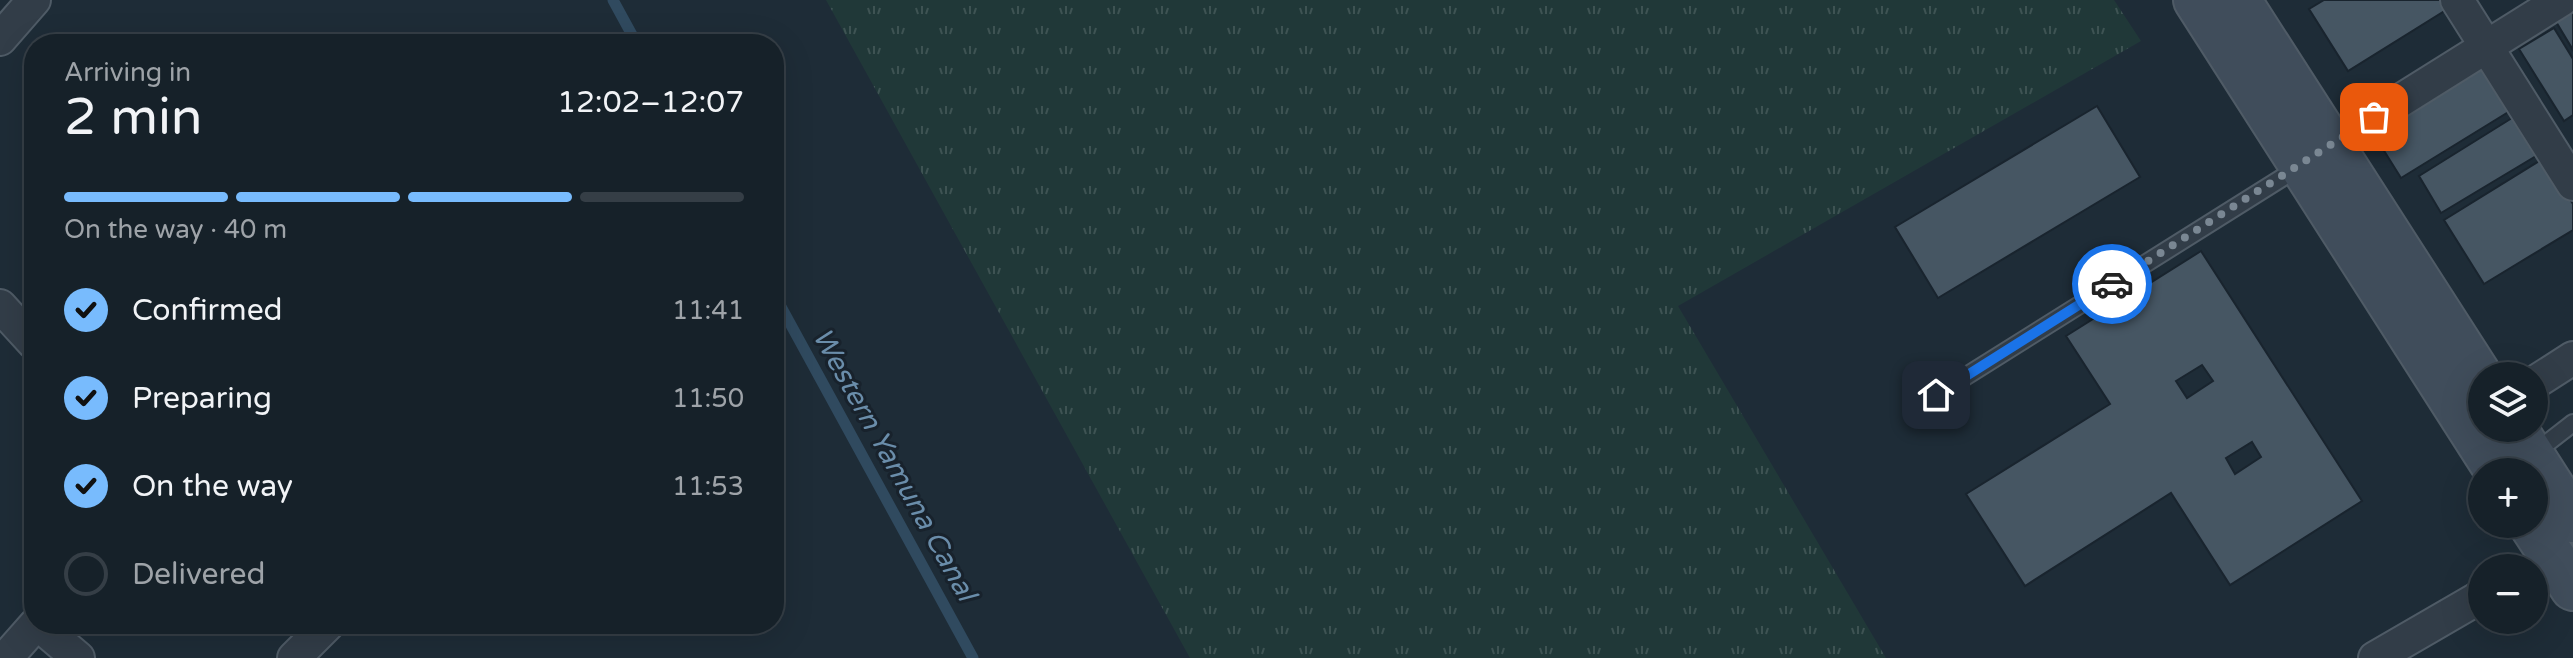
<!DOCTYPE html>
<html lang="en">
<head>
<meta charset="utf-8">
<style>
	body { margin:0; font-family:"Varela Round",sans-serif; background:#232e35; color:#f1f3f6; height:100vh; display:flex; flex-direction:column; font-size:30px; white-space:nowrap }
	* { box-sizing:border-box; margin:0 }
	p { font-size:26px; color:#9ea3a8 }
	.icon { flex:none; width:44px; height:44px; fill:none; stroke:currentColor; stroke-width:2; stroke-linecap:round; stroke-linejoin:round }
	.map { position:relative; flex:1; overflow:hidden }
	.side { position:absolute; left:24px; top:34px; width:760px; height:600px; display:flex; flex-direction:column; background:#162129; border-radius:32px; box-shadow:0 8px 32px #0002,0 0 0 2px #353e46 }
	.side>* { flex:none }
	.tools { position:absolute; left:2468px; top:362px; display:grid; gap:16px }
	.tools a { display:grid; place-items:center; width:80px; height:80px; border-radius:50%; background:#162129; box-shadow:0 8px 32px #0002,0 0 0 2px #353e46; font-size:40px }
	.pin { position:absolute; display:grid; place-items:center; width:68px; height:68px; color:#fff; margin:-34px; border-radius:16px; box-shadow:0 4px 12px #0006 }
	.courier { position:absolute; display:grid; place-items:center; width:80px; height:80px; margin:-40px; border:6px solid #1a73e8; border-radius:50%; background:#fff; color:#222; box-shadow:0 2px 10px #0007 }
	.headline em { font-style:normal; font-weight:600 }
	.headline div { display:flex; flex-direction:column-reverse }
	.headline { display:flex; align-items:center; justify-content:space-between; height:136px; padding:0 40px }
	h1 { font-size:52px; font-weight:600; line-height:60px }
	.bar { display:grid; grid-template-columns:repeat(4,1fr); gap:12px 8px; align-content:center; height:96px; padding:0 40px }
	.bar i { height:10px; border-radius:6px; background:#353e46 }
	.bar .active { background:#78bbfd }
	.bar p { grid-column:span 4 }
	ol { padding:0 40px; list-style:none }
	li { display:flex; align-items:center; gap:24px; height:88px }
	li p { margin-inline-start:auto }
	li .icon { padding:8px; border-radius:50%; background:#78bbfd; color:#111; stroke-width:4 }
	li:last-child { color:#9ea3a8 }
	li i { width:44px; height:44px; border:4px solid #353e46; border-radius:50% }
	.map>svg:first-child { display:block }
	.grass { fill:url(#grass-tufts) }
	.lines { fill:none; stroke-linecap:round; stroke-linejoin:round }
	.stream { stroke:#304a5f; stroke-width:11 }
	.building { fill:#465663; stroke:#19242e; stroke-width:2; fill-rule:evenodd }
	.lane-casing { stroke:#4f5b66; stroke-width:20 }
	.street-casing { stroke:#4f5b66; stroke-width:36 }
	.secondary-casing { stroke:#4f5b66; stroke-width:48 }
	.lane { stroke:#323d48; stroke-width:16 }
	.street { stroke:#323d48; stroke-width:32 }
	.secondary { stroke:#404d5b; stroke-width:44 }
	.done { stroke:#7a8793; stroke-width:8; stroke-dasharray:0 14.4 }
	.route { stroke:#1a73e8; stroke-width:10 }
	.labels { text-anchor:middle; stroke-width:6; stroke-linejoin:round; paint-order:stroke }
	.water-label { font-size:28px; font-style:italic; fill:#6a8daa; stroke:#18222c }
</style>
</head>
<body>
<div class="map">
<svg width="2573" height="658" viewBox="0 0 2573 658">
	<defs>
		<pattern id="grass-tufts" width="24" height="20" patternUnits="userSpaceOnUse" patternTransform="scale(2)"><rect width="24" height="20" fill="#203838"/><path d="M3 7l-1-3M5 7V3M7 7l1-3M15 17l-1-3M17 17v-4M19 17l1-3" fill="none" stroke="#3e5353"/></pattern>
	</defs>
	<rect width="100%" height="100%" fill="#1e2c37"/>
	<!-- grass -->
	<path class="grass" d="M826 0H2114L2141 41 1678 306 1886 658H1190Z"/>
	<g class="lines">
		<!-- stream -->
		<path class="stream" d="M613 0 637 44
			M774 294 973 658"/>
	</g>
	<!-- building -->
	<path class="building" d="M2324 0H2450L2454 5 2348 71 2309 9Z
		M2573 9V50L2555 20Z
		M2554 28 2573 59V115L2564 121 2519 49Z
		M2477 58 2510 111 2401 178 2368 125Z
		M2097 106 2140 177 1938 298 1895 227Z
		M2512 118 2536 156 2441 213 2419 176Z
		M2544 158 2573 204V230L2484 284 2444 220Z
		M2201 251 2362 501 2230 585 2171 493 2025 586 1966 494 2110 404 2066 336ZM2202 365 2213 381 2187 398 2176 381ZM2252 442 2261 457 2235 474 2226 458Z"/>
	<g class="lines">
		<defs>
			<path id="lane" d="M1936 395 2301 166
				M2533 454 2573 423"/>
			<path id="street" d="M2457 0 2573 184
				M0 39 34 0
				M2331 144 2561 0
				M0 306 34 343
				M2534 383 2573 358
				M38 624 78 658
				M6 658 36 624
				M294 658 328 624
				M2375 658 2482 596"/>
			<path id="secondary" d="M2196 0 2498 472
				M2238 0 2482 380
				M2514 428 2573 520
				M2531 524 2573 588"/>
		</defs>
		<!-- lane casing -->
		<use href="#lane" class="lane-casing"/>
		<!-- street casing -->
		<use href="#street" class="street-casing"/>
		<!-- secondary casing -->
		<use href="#secondary" class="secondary-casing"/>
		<!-- lane -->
		<use href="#lane" class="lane"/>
		<!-- street -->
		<use href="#street" class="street"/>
		<!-- secondary -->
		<use href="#secondary" class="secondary"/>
	</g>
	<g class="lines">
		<!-- done -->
		<path class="done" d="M2112 284 2374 117"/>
		<!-- route -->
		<path class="route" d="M1936 395 2112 284"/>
	</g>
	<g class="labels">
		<!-- water labels -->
		<g class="water-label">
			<text transform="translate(895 464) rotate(61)" y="10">Western Yamuna Canal</text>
		</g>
	</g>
</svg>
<div class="tools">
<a><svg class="icon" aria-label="layers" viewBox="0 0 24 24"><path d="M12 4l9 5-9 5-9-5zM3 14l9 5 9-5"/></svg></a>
<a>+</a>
<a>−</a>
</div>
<div class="pin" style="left:2374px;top:117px;background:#ea580c"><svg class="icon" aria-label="bag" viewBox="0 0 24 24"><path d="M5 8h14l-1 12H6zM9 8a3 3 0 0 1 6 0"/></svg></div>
<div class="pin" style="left:1936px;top:395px;background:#1f2937"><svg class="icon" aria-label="home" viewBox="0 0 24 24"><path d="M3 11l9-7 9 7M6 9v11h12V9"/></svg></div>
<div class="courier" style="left:2112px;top:284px"><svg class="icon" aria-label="car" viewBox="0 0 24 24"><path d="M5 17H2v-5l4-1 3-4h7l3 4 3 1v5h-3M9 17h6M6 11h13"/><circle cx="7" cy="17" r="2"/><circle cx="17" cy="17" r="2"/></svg></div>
<section class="side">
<div class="headline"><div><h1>2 min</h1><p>Arriving in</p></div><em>12:02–12:07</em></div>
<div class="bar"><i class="active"></i><i class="active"></i><i class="active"></i><i></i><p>On the way · 40 m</p></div>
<ol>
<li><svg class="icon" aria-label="check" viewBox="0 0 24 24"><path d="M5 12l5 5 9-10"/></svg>Confirmed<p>11:41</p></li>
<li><svg class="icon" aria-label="check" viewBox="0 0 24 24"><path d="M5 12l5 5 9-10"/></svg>Preparing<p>11:50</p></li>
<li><svg class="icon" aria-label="check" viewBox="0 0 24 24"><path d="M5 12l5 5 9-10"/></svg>On the way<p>11:53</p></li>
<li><i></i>Delivered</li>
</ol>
</section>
</div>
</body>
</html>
